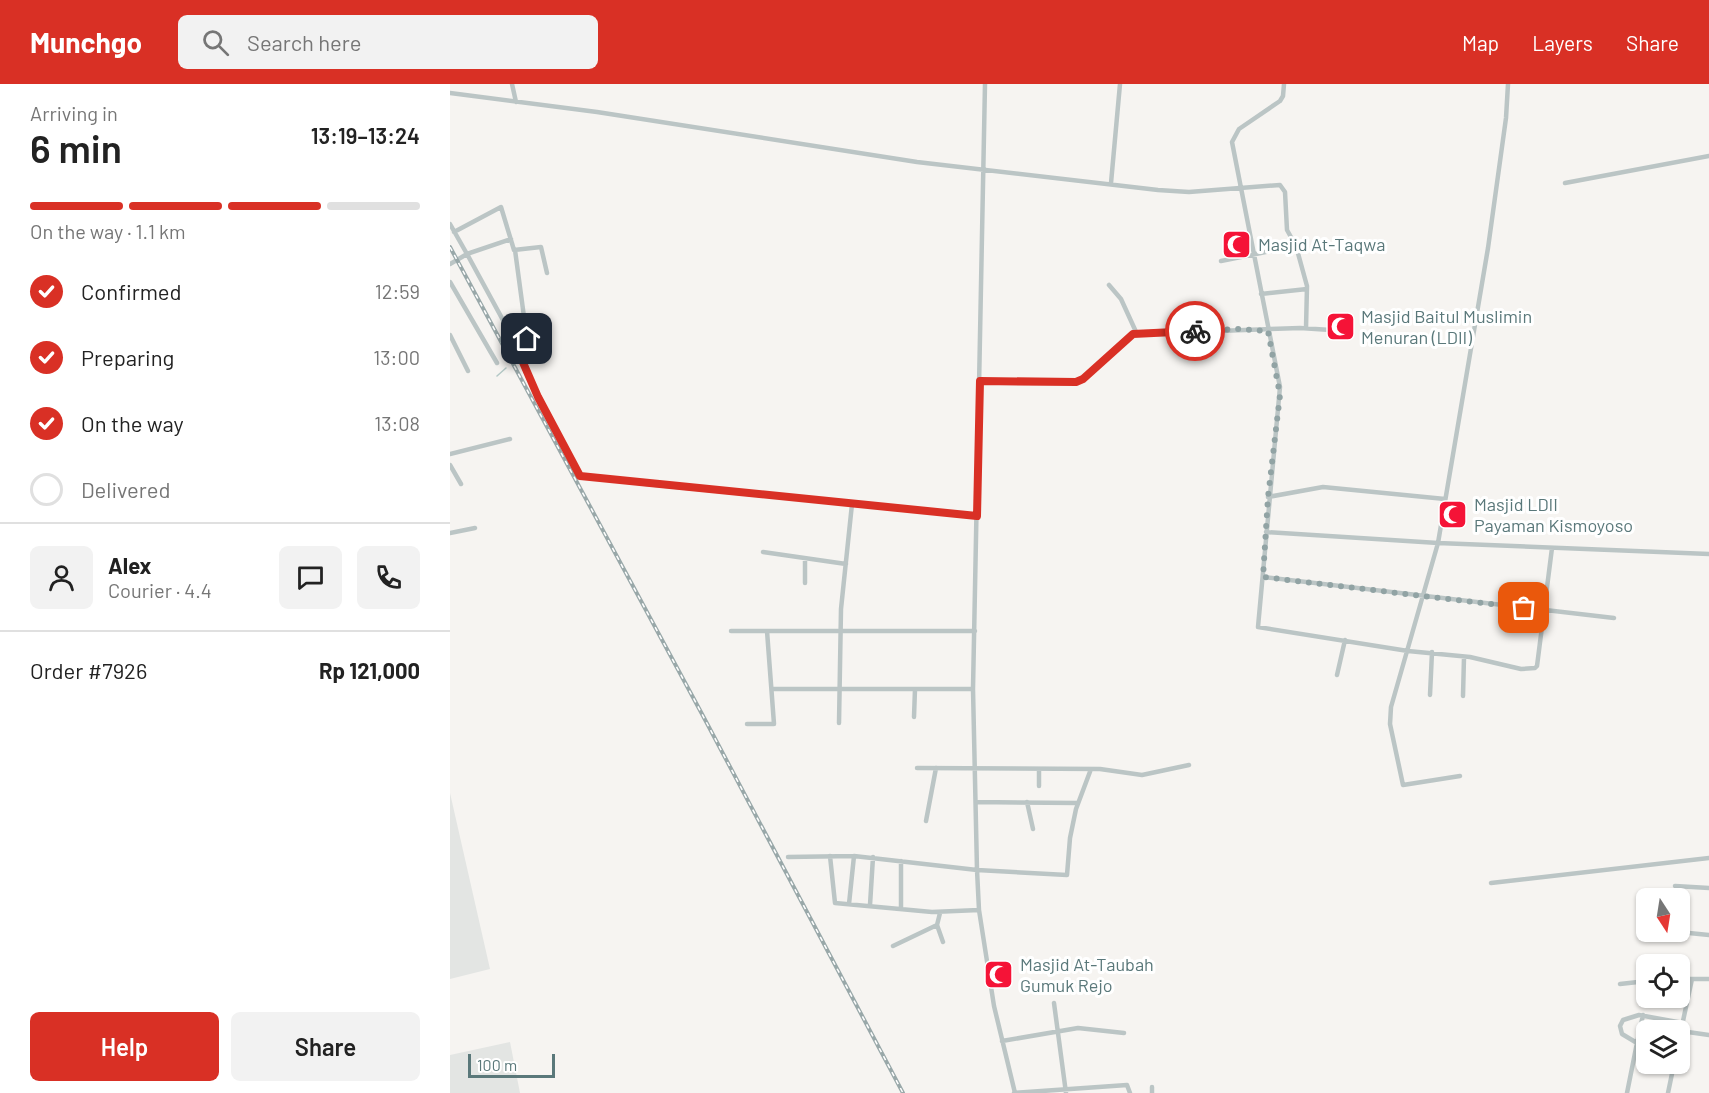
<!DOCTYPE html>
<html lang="en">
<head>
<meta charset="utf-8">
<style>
	body { margin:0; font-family:Barlow,sans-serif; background:#f2f2f2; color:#222; height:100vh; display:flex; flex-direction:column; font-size:22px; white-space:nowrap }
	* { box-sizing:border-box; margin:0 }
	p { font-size:20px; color:#767676 }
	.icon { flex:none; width:33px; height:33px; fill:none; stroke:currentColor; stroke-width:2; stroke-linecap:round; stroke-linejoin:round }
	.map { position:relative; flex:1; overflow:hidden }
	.side { display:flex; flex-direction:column; background:#fff; width:450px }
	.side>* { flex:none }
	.needle { width:39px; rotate:168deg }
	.tools { position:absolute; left:1186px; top:804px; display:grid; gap:12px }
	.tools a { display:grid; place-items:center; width:54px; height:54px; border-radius:9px; background:#fff; box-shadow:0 2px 4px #0004; font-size:30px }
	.scale { position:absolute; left:18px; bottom:15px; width:87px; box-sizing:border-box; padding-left:6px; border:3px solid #5a787a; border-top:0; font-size:16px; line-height:21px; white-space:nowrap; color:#5a787a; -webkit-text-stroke:4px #fff; paint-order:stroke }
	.pin { position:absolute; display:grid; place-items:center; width:51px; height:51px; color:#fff; margin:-26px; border-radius:12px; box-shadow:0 3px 9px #0006 }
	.courier { position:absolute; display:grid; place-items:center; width:60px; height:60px; margin:-30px; border:4px solid #d93025; border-radius:50%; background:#fff; color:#222; box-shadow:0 2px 8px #0007 }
	.headline em { font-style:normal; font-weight:600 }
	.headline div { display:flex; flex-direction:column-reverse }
	.headline { display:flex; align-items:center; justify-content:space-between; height:102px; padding:0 30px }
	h1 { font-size:39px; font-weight:600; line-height:45px }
	.bar { display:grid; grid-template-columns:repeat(4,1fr); gap:9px 6px; align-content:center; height:72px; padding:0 30px }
	.bar i { height:8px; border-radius:4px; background:#e0e0e0 }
	.bar .current { background:#d93025 }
	.bar p { grid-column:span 4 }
	.line { display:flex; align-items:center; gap:15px; padding:0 30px; border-top:2px solid #e0e0e0 }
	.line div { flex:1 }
	.round { display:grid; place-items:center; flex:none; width:63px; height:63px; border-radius:9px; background:#f2f2f2 }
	ol { padding:0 30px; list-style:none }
	li { display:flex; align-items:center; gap:18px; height:66px }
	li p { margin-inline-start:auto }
	li .icon { padding:6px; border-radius:50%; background:#d93025; color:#fff; stroke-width:4 }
	li:last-child { color:#767676 }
	li i { width:33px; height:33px; border:3px solid #e0e0e0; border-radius:50% }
	.button { display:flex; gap:12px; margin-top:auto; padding:12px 30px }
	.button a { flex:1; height:69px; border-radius:9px; background:#d93025; color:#fff; font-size:24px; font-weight:600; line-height:69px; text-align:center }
	.button a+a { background:#f2f2f2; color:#222 }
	header { display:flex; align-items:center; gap:36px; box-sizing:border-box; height:84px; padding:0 30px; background:#d93025; color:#fff }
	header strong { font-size:28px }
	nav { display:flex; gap:33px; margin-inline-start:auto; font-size:21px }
	.search { width:420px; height:54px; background:#f2f2f2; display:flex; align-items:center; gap:15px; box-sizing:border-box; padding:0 21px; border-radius:9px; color:#767676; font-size:22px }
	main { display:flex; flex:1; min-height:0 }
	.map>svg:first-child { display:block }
	.built { fill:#e3e5e3 }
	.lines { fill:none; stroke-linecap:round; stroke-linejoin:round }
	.stream { stroke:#b3c8c6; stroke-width:1.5 }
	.minor { stroke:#bbc5c5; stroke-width:4.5 }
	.rail-casing { stroke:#99a8a9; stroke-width:4 }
	.rail { stroke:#fff; stroke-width:1.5; stroke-dasharray:4.5; stroke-linecap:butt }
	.done { stroke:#91a3a4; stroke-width:6; stroke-dasharray:0 10.8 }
	.route { stroke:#d93025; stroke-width:8 }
	.labels { text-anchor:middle; stroke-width:6; stroke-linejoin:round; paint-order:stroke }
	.poi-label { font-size:18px; fill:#5a787a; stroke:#fff; text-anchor:start }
</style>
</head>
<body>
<header>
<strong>Munchgo</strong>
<div class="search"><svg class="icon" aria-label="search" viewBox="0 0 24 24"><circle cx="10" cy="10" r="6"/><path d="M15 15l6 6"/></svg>Search here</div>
<nav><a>Map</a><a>Layers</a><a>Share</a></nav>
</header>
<main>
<section class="side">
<div class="headline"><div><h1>6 min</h1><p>Arriving in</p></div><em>13:19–13:24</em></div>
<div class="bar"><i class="current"></i><i class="current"></i><i class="current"></i><i></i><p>On the way · 1.1 km</p></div>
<ol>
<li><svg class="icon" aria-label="check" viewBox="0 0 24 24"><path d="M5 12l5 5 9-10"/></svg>Confirmed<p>12:59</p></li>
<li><svg class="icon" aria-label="check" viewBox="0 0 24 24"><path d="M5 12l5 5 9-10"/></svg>Preparing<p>13:00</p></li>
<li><svg class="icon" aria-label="check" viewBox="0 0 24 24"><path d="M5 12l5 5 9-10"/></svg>On the way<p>13:08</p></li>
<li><i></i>Delivered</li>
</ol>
<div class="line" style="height:108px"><a class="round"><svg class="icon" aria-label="person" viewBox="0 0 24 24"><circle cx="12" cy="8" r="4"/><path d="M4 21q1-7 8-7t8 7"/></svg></a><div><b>Alex</b><p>Courier · 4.4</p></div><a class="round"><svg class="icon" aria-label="chat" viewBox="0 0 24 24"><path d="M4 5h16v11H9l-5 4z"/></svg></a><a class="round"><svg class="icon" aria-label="phone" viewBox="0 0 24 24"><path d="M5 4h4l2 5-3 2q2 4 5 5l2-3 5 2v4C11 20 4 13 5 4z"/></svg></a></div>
<div class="line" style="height:78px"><div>Order #7926</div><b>Rp 121,000</b></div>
<div class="button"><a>Help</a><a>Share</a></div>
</section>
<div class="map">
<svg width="1259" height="1009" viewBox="0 0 1259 1009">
	<rect width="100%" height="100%" fill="#f6f4f1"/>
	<!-- built -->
	<path class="built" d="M0 709 40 885 0 895Z
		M60 958 70 1009H0V971Z"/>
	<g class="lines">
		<!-- stream -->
		<path class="stream" d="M66 278 68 277
			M47 292 56 284"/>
		<!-- minor -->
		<path class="minor" d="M62 0 66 18
			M535 0 523 605 527 786 529 826 544 922 565 1009
			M834 0 833 12 830 17 789 45 782 58 830 303 808 543 958 567 1020 573 1071 585 1085 584 1087 582 1102 464
			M0 9 147 28 467 78 708 106 739 108 830 101 835 108 837 146 846 162 857 202 856 244
			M661 99 670 0
			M1115 99 1259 72
			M0 140 17 170 0 180
			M4 148 51 123 64 166 91 163 97 189
			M61 155 17 170 66 260 76 289 128 391 196 400 527 432
			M65 166 77 255 75 262 68 267
			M771 177 846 162
			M0 198 47 279
			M659 201 671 215 687 250 850 244 896 247
			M811 210 857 205
			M0 251 18 287
			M530 297H630L680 252 687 250
			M0 370 60 355
			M0 381 11 400
			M818 413 873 403 995 415
			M816 448 988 459 1259 470
			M0 449 25 444
			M313 468 396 480
			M355 475V499
			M813 493 1164 534
			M281 547H525
			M887 591 895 556
			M322 605H523
			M980 611 982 568
			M1013 612 1014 573
			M464 633 465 605
			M389 639 391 525 402 420
			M297 640H324L317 547
			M467 684 650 685 692 691 739 681
			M1010 692 953 701 940 640 941 623 988 459 1038 164 1056 34 1058 0
			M589 702V685
			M526 718 628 719
			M577 718 583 745
			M476 737 486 684
			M380 772 385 819 482 828 529 826
			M338 773 404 772 527 786 617 791 620 754 626 725 641 685
			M451 777V825
			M1041 799 1259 774
			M1225 802 1259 804
			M399 820 404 772
			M420 821 423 773
			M487 841 493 858
			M1229 848 1259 851
			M443 862 487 841 490 829
			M1230 895H1259
			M1170 900 1197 897
			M604 919 616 1009
			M1231 947 1259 951
			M1230 951 1242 895
			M552 957 628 944 674 949
			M1187 959 1193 931
			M564 1009 677 1001 680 1009
			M702 1009V1003
			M1177 1009 1187 959 1172 950 1170 942 1173 936 1189 931 1233 939
			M1218 1009 1224 980"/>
		<defs>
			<path id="rail" d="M0 163 252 630 453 1009"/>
		</defs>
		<!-- rail casing -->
		<use href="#rail" class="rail-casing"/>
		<!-- rail -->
		<use href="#rail" class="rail"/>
	</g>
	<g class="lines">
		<!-- done -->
		<path class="done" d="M745 247 789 245 818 247 830 311 818 413 813 493 1074 524"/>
		<!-- route -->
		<path class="route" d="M77 255 75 261 68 267 88 313 130 392 527 432 530 297 626 298 633 295 683 250 745 247"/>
	</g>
	<!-- icons -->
	<defs>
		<symbol id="mosque-square" viewBox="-11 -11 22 22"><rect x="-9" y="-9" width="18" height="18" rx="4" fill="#f51337" stroke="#fff"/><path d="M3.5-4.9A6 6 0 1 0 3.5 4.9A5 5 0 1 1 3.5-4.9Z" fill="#fff"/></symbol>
	</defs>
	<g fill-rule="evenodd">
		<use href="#mosque-square" x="770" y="144" width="33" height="33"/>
		<use href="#mosque-square" x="874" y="226" width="33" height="33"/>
		<use href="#mosque-square" x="986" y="414" width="33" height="33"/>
		<use href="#mosque-square" x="532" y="874" width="33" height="33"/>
	</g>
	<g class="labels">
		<!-- poi labels -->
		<g class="poi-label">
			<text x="808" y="167">Masjid At-Taqwa</text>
			<text x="911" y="239">Masjid Baitul Muslimin<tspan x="911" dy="21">Menuran (LDII)</tspan></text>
			<text x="1024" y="427">Masjid LDII<tspan x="1024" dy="21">Payaman Kismoyoso</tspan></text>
			<text x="570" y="887">Masjid At-Taubah<tspan x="570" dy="21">Gumuk Rejo</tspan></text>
		</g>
	</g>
</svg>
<div class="tools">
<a><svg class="needle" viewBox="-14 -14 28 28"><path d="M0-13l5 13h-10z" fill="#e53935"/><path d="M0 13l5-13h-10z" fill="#767676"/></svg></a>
<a><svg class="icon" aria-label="locate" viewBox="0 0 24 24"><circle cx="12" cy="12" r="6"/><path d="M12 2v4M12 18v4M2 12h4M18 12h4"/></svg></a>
<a><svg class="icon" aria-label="layers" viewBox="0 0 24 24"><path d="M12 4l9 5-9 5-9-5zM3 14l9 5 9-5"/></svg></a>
</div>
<div class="scale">100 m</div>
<div class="pin" style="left:1074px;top:524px;background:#ea580c"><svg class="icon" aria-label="bag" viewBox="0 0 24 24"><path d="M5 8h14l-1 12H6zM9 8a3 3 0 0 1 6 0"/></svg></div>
<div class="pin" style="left:77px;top:255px;background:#1f2937"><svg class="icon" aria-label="home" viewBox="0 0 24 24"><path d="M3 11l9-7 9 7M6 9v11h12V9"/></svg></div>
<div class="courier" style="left:745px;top:247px"><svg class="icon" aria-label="bike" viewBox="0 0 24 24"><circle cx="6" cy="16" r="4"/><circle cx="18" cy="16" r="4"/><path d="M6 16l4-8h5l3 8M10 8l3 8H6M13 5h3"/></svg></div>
</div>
</main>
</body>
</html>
